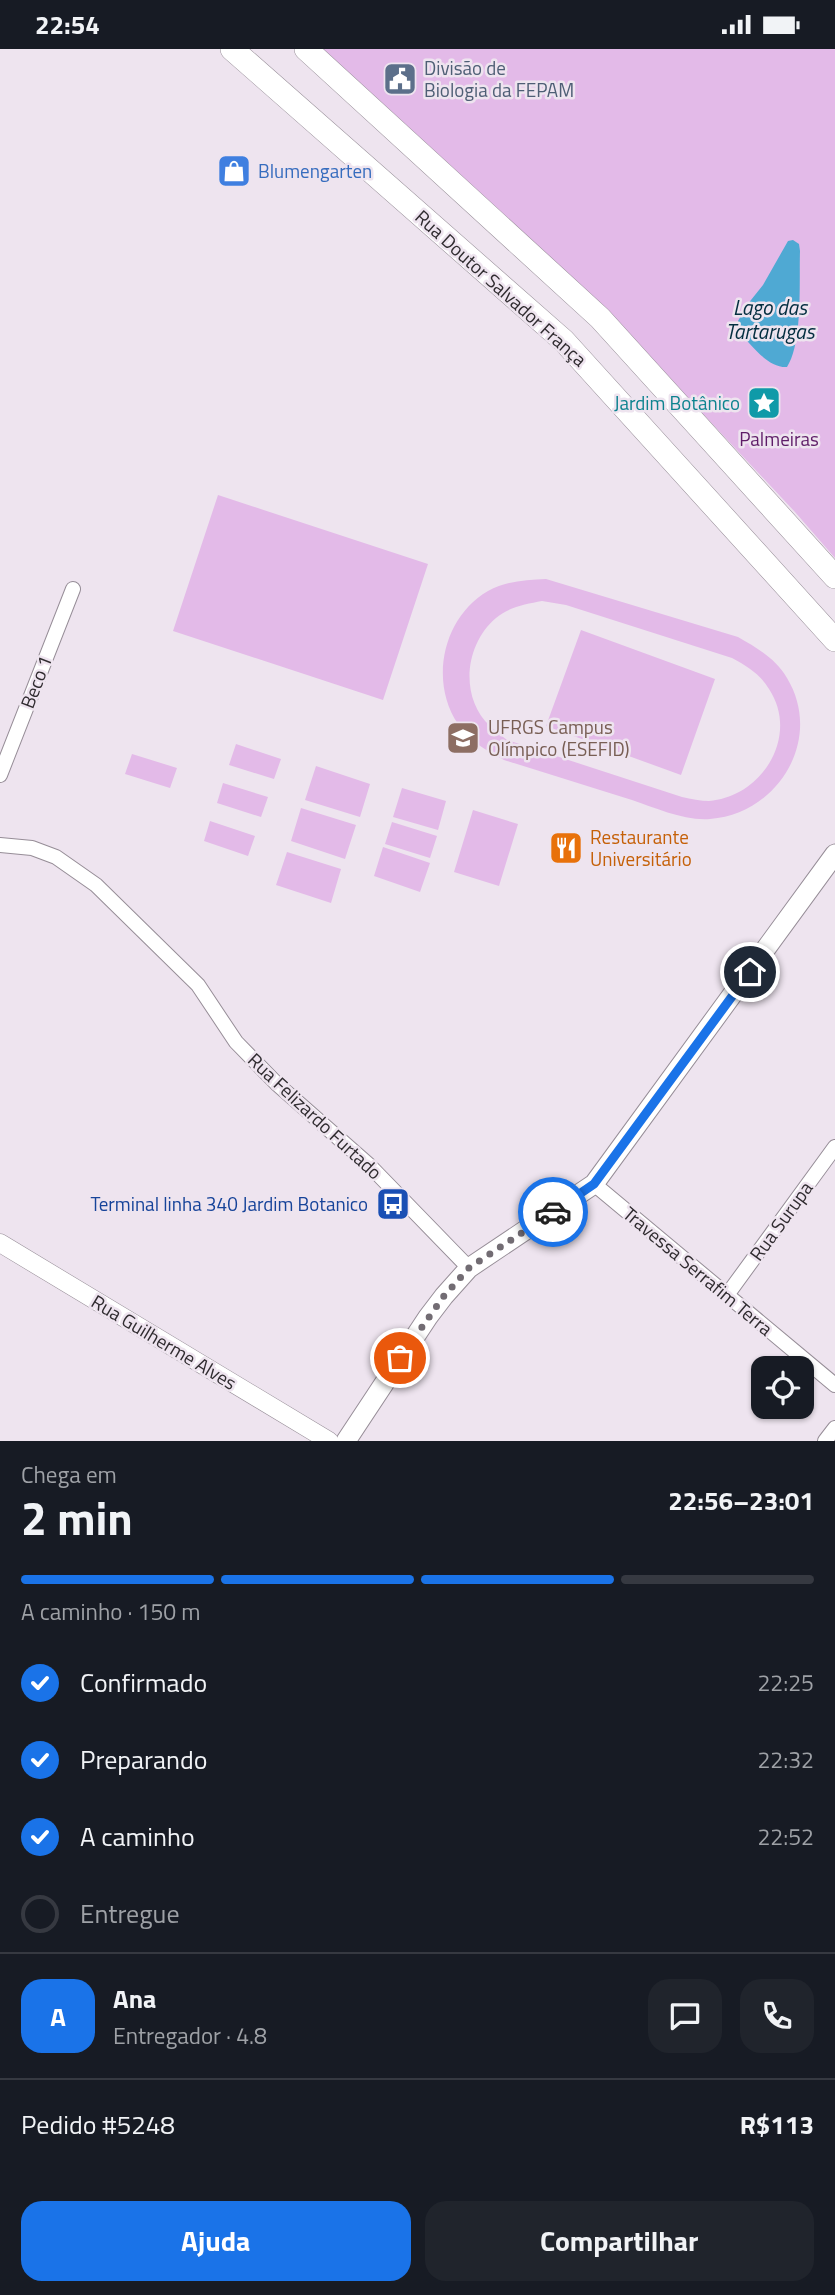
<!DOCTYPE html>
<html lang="pt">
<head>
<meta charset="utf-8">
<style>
	body { margin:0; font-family:"Titillium Web",sans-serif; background:#20242c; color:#f1f3f6; height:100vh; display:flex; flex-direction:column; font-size:26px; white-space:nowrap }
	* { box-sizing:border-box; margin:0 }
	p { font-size:23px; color:#9ea1a6 }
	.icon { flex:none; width:38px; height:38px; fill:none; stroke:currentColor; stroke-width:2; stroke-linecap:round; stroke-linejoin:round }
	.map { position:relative; height:1392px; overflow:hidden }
	.details { display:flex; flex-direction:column; background:#171b24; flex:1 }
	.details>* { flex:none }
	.controls { position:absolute; left:751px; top:1307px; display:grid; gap:14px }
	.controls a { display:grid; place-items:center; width:63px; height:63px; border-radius:14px; background:#171b24; box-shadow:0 2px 5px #0004; font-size:35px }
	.pin { position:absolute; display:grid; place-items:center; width:60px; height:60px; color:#fff; margin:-30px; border:4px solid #fff; border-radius:50%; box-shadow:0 2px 7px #0007 }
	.courier { position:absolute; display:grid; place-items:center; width:70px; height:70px; margin:-35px; border:5px solid #1a73e8; border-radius:50%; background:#fff; color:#222; box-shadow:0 2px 9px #0007 }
	.overview em { font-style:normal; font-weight:700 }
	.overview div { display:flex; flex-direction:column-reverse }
	.overview { display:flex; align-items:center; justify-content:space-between; height:119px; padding:0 21px }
	h1 { font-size:46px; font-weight:700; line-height:52px }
	.bar { display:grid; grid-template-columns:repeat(4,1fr); gap:10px 7px; align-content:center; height:84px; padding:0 21px }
	.bar i { height:9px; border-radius:5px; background:#363941 }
	.bar .active { background:#1a73e8 }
	.bar p { grid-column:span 4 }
	.line { display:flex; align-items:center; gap:18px; padding:0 21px; border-top:2px solid #363941 }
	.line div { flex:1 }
	.round { display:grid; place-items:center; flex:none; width:74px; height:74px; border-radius:21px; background:#20242c }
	ol { padding:0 21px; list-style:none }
	li { display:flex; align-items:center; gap:21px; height:77px }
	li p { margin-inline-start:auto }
	li .icon { padding:7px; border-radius:50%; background:#1a73e8; color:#fff; stroke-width:4 }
	li:last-child { color:#9ea1a6 }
	li i { width:38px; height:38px; border:4px solid #363941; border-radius:50% }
	.button { display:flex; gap:14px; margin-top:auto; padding:14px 21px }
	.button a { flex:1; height:80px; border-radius:21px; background:#1a73e8; color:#fff; font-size:28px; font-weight:700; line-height:80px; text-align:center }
	.button a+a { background:#20242c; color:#f1f3f6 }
	.status { display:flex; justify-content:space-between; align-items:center; height:49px; padding:0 35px; background:#171b24; direction:ltr }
	.status svg { height:19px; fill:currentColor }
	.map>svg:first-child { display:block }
	.green { fill:#e3bae8; fill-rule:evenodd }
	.water { fill:#4fa9d3 }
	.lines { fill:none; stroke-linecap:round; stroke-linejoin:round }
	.minor-casing { stroke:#968d97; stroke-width:16 }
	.tertiary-casing { stroke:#968d97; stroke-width:19 }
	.secondary-casing { stroke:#968d97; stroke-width:21 }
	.primary-casing { stroke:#968d97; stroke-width:24 }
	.minor { stroke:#fff; stroke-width:14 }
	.tertiary { stroke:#fff; stroke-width:18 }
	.secondary { stroke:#fff; stroke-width:19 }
	.primary { stroke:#fff; stroke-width:23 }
	.done { stroke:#726c73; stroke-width:7; stroke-dasharray:0 12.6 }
	.route { stroke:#1a73e8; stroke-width:9 }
	.labels { text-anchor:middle; stroke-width:5; stroke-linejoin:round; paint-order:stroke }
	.service-label { font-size:19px; fill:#4e5e75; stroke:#eee4ef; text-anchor:start }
	.shop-label { font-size:19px; fill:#366cbe; stroke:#eee4ef; text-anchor:start }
	.street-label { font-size:19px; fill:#302c30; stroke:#eee4ef }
	.culture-label { font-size:19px; fill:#0d838f; stroke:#eee4ef; text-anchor:end }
	.park-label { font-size:19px; fill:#5f1d68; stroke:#eee4ef }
	.education-label { font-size:19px; fill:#785e54; stroke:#eee4ef; text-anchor:start }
	.food-label { font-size:19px; fill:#c56008; stroke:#eee4ef; text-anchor:start }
	.transit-label { font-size:19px; fill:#164399; stroke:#eee4ef; text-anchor:end }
	.water-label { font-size:21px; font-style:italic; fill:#042e40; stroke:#eee4ef }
</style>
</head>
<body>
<div class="status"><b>22:54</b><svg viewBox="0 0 49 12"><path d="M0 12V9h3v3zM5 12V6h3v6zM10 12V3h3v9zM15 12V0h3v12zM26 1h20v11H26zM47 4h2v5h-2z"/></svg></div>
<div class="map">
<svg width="835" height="1392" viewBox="0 0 835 1392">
	<rect width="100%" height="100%" fill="#eee4ef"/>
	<!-- green -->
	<path class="green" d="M323 0H835V509L795 463 598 253Z
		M218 446 428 515 383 651 173 582Z
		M546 530 738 588C757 599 775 609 787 629 824 690 778 765 710 770 684 772 656 759 632 751 589 738 547 724 504 711 486 701 469 692 458 675 429 632 443 568 488 542 506 532 526 531 546 530ZM542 552 566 556 732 609C747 617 760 625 769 640 800 687 762 748 709 752 701 752 691 750 682 748L507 691C501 686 495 682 490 677 459 648 465 595 496 569 509 558 526 555 542 552Z
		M581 581 715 630 681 726 546 677Z
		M236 695 281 710 274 730 229 716Z
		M132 705 177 719 170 739 125 725Z
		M316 717 370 735 360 768 305 751Z
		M223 734 268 748 261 768 217 754Z
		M402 739 446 752 438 781 393 768Z
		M301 759 356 776 345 810 291 792Z
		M473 761 518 775 499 837 454 823Z
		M210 772 255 787 248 807 204 792Z
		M392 773 437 787 430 809 385 795Z
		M383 798 430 814 420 843 374 827Z
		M287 803 341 820 331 854 276 836Z"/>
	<!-- water -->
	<path class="water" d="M793 191 799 195 800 202C799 232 803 294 787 318 767 319 751 295 738 282V272L747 256 763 236 788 192Z"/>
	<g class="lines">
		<defs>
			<path id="minor" d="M0 726 73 540
				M0 796 32 799 56 808 96 836 198 936 236 993 277 1035 369 1116 469 1219
				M594 1135 835 1336
				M727 1246 835 1098
				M825 1392 835 1379"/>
			<path id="tertiary" d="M0 1194 329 1392"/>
			<path id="secondary" d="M346 1392 428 1268 444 1247 469 1219 594 1135 835 805"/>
			<path id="primary" d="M232 0 564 292 835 591
				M306 0 600 269 835 528"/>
		</defs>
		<!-- minor casing -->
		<use href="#minor" class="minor-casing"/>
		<!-- tertiary casing -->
		<use href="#tertiary" class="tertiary-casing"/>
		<!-- secondary casing -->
		<use href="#secondary" class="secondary-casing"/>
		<!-- primary casing -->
		<use href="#primary" class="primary-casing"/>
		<!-- minor -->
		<use href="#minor" class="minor"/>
		<!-- tertiary -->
		<use href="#tertiary" class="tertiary"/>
		<!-- secondary -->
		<use href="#secondary" class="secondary"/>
		<!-- primary -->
		<use href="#primary" class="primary"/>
	</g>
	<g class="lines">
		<!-- done -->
		<path class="done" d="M400 1309 444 1247 469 1219 553 1163"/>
		<!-- route -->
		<path class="route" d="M553 1163 594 1135 750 923"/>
	</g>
	<!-- icons -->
	<defs>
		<symbol id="civic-square" viewBox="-11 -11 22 22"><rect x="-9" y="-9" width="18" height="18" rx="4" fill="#5c6f8a" stroke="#eee4ef"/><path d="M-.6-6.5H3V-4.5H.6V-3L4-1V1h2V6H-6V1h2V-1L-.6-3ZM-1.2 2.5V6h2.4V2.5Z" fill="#fff"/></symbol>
		<symbol id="shop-square" viewBox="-11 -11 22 22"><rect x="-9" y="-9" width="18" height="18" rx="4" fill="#3f7fe0" stroke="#eee4ef"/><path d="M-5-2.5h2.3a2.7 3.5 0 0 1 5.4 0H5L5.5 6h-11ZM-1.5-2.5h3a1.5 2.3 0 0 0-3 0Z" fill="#fff"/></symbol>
		<symbol id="sight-square" viewBox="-11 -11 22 22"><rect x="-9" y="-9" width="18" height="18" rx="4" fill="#0f9aa8" stroke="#eee4ef"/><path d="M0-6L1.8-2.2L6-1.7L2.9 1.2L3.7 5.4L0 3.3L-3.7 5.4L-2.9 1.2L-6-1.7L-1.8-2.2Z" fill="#fff"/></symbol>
		<symbol id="university-square" viewBox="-11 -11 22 22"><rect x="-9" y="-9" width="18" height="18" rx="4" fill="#8d6e63" stroke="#eee4ef"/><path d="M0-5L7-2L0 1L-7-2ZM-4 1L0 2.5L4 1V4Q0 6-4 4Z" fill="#fff"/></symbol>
		<symbol id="restaurant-square" viewBox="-11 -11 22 22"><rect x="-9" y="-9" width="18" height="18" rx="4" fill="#e8710a" stroke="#eee4ef"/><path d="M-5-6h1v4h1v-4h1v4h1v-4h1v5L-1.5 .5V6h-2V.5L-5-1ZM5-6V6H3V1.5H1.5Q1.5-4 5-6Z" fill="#fff"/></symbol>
		<symbol id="bus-square" viewBox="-11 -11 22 22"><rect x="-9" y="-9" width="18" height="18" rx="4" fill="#1a4fb4" stroke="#eee4ef"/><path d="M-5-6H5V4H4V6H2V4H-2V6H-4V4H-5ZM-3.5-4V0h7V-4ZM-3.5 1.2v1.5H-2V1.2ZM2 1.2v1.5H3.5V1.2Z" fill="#fff"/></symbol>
	</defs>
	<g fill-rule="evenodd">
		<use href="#civic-square" x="381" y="11" width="38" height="38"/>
		<use href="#shop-square" x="215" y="103" width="38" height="38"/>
		<use href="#sight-square" x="745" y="335" width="38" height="38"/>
		<use href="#university-square" x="444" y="670" width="38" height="38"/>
		<use href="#restaurant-square" x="547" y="780" width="38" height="38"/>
		<use href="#bus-square" x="374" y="1136" width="38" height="38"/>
	</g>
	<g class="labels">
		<!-- service labels -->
		<g class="service-label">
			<text x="424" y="26">Divisão de<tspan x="424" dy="22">Biologia da FEPAM</tspan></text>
		</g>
		<!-- shop labels -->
		<g class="shop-label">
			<text x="258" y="129">Blumengarten</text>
		</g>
		<!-- street labels -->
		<g class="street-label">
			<text transform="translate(501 239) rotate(42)" y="7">Rua Doutor Salvador França</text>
			<text transform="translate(36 633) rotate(-69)" y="7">Beco 1</text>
			<text transform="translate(315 1067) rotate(43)" y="7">Rua Felizardo Furtado</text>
			<text transform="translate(781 1172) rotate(-54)" y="7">Rua Surupa</text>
			<text transform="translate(698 1222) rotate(40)" y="7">Travessa Serrafim Terra</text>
			<text transform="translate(164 1293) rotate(31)" y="7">Rua Guilherme Alves</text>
		</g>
		<!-- culture labels -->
		<g class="culture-label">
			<text x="740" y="361">Jardim Botânico</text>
		</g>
		<!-- park labels -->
		<g class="park-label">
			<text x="779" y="397">Palmeiras</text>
		</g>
		<!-- education labels -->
		<g class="education-label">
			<text x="488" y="685">UFRGS Campus<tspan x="488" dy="22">Olímpico (ESEFID)</tspan></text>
		</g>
		<!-- food labels -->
		<g class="food-label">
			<text x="590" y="795">Restaurante<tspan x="590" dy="22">Universitário</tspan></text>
		</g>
		<!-- transit labels -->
		<g class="transit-label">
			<text x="368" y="1162">Terminal linha 340 Jardim Botanico</text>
		</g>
		<!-- water labels -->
		<g class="water-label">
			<text x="770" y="266">Lago das<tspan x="770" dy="24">Tartarugas</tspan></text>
		</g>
	</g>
</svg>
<div class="controls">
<a><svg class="icon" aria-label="locate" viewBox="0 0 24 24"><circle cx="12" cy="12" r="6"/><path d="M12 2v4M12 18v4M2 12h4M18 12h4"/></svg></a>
</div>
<div class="pin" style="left:400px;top:1309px;background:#ea580c"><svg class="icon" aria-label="bag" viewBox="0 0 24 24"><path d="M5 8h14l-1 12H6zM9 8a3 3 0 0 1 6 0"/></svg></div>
<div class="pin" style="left:750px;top:923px;background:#1f2937"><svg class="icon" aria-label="home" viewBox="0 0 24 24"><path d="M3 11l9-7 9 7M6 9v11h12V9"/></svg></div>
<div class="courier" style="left:553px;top:1163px"><svg class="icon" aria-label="car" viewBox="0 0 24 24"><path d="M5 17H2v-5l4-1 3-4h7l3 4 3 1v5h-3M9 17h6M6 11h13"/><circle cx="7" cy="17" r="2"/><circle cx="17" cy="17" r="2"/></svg></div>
</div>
<section class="details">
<div class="overview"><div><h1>2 min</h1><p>Chega em</p></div><em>22:56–23:01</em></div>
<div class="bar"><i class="active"></i><i class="active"></i><i class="active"></i><i></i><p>A caminho · 150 m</p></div>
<ol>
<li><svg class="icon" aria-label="check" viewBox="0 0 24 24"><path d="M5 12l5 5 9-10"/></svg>Confirmado<p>22:25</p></li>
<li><svg class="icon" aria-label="check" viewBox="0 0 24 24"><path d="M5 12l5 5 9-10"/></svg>Preparando<p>22:32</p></li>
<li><svg class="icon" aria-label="check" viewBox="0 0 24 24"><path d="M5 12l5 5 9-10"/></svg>A caminho<p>22:52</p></li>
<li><i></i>Entregue</li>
</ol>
<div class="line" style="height:126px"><b class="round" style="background:#1a73e8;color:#fff">A</b><div><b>Ana</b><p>Entregador · 4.8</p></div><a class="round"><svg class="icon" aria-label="chat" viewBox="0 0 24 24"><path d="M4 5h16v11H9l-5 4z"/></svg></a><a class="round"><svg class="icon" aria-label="phone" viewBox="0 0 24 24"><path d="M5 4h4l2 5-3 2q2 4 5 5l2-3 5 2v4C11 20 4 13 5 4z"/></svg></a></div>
<div class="line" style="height:91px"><div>Pedido #5248</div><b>R$113</b></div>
<div class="button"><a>Ajuda</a><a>Compartilhar</a></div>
</section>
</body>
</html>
